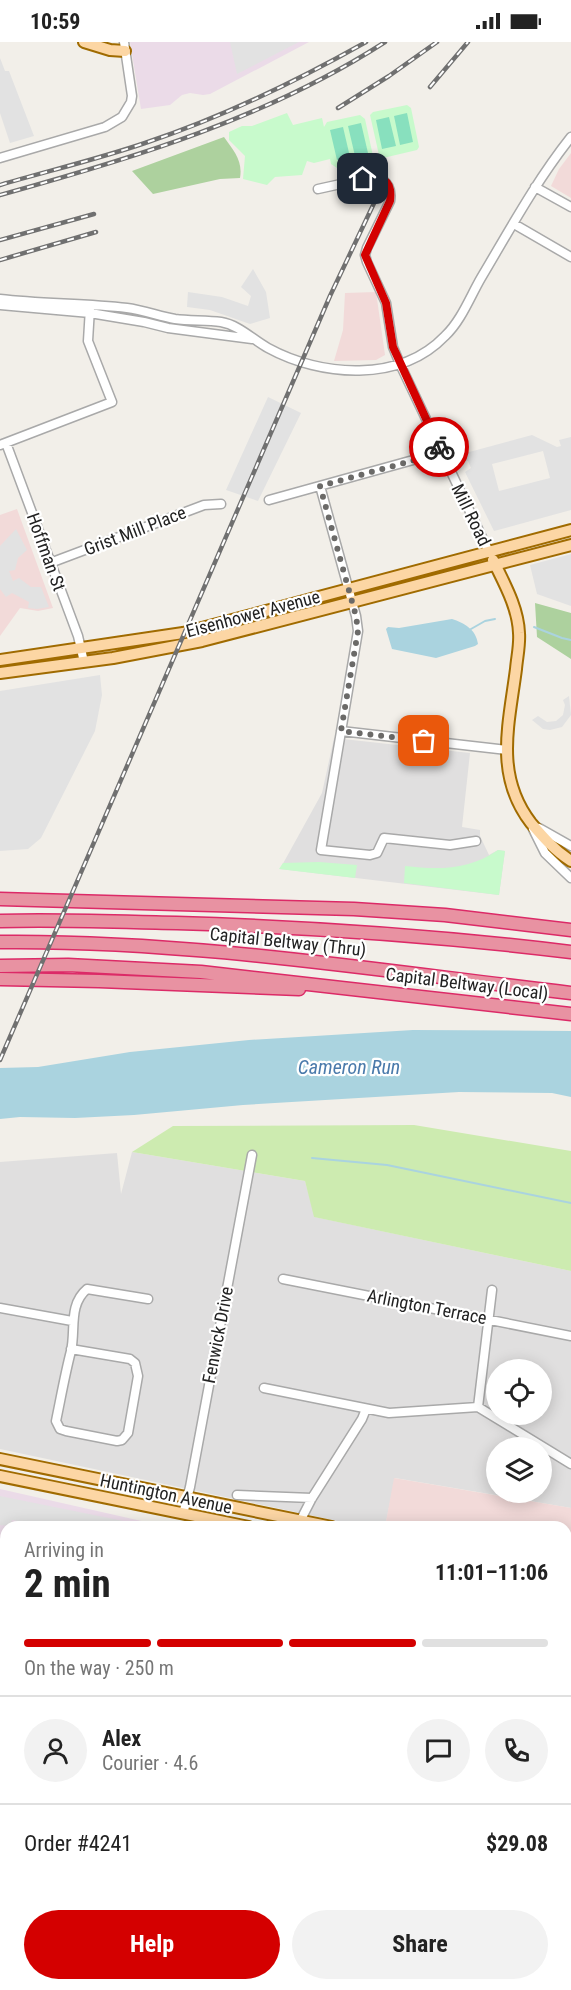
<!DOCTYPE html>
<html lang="en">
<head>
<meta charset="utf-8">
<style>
	body { margin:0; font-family:"Roboto Condensed",sans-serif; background:#f2f2f2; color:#222; height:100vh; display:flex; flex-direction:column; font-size:22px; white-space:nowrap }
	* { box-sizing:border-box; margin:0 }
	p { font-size:20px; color:#767676 }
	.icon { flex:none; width:33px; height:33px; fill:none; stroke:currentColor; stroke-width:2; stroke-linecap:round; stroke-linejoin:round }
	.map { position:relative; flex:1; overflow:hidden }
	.sheet { position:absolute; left:0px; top:1479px; width:572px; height:470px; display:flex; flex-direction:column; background:#fff; border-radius:18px 18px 0 0; box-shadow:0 3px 15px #0003 }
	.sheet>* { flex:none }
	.controls { position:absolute; left:486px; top:1317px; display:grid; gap:12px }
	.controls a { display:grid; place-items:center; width:66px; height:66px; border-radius:50%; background:#fff; box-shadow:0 3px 15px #0003; font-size:30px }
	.pin { position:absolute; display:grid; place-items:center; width:51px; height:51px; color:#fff; margin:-26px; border-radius:12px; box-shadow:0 3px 9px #0006 }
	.courier { position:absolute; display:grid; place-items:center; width:60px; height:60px; margin:-30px; border:4px solid #d40000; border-radius:50%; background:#fff; color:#222; box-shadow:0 2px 8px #0007 }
	.overview em { font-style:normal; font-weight:700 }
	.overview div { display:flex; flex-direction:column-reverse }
	.overview { display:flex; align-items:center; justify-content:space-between; height:102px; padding:0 24px }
	h1 { font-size:39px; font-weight:700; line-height:45px }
	.bar { display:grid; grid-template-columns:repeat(4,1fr); gap:9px 6px; align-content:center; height:72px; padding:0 24px }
	.bar i { height:8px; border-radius:4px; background:#e0e0e0 }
	.bar .on { background:#d40000 }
	.bar p { grid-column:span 4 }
	.line { display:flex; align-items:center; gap:15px; padding:0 24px; border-top:2px solid #e0e0e0 }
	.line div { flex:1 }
	.round { display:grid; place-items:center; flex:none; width:63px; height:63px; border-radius:32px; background:#f2f2f2 }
	.cta { display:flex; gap:12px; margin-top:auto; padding:12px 24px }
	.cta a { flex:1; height:69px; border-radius:36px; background:#d40000; color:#fff; font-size:24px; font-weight:700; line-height:69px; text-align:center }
	.cta a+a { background:#f2f2f2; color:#222 }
	.status { display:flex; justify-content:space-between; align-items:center; height:42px; padding:0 30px; background:#fff; direction:ltr }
	.status svg { height:16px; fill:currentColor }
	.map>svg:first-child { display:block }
	.residential { fill:#e0dfdf; fill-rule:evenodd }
	.commercial { fill:#f2dad9 }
	.industrial { fill:#ebdbe8 }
	.grass { fill:#cdebb0 }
	.forest { fill:#add19e }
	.park { fill:#c8facc }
	.pitch { fill:#88e0be }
	.parking { fill:#e2e2e2; fill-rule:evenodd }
	.water { fill:#aad3df }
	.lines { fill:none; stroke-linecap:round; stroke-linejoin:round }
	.stream { stroke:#aad3df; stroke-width:2 }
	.minor-casing { stroke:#a9a9a9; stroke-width:11 }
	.major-casing { stroke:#a06b00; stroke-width:14 }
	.highway-casing { stroke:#dc2a67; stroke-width:15 }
	.minor { stroke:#fff; stroke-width:8 }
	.major { stroke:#fcd6a4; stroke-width:10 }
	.highway { stroke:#e892a2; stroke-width:12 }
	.rail-casing { stroke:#707070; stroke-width:4.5 }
	.rail { stroke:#fff; stroke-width:2; stroke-dasharray:7; stroke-linecap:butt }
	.done { stroke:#6b6a68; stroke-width:6; stroke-dasharray:0 10.8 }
	.route { stroke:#d40000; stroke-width:8 }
	.labels { text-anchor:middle; stroke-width:4.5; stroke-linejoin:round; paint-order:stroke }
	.street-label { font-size:18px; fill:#222; stroke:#fff }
	.water-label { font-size:20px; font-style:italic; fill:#4a7aab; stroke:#fff }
</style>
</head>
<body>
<div class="status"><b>10:59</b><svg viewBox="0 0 49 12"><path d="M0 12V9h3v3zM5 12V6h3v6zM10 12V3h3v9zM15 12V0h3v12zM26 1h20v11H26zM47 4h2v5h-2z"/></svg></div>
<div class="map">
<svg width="571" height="1948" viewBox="0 0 571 1948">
	<rect width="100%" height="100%" fill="#f2efe9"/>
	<!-- residential -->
	<path class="residential" d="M334 696 470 711 462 785 480 788V794L489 813 498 808 505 809 499 853 280 827 322 751Z
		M132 1110 305 1139 315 1175 571 1229V1466L395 1436 385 1485H366L0 1407V1120L117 1111 121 1152ZM496 1328H542V1372H496ZM496 1406H542V1450H496Z
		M566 1550 571 1551V1894L566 1918Z
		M162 1943H560L559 1948H172Z"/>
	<!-- commercial -->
	<path class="commercial" d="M571 111V156L551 144 559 127Z
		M376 250 385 313 376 318 334 319 343 288 345 251Z
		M17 467 53 566 38 569 20 566 0 594V473Z
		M394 1436 571 1466V1524L566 1523V1485H385Z"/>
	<!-- industrial -->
	<path class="industrial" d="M130 0H309L210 52 203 53 190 51 182 53 170 63 141 67Z
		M0 1447 168 1485H6V1921L0 1899Z
		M11 1943V1942L132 1943 109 1948H12Z"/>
	<!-- grass -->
	<path class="grass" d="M414 1083 571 1109V1229L314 1175 305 1139 132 1110 173 1084Z"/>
	<!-- forest -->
	<path class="forest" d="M224 95C234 109 243 119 240 136L220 137 153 152 132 129Z
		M535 561 571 571V617L537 595Z"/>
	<!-- park -->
	<path class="park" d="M407 63 411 66 419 105 417 108 383 116 379 113 370 73 373 70Z
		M287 71 293 83 322 76 324 85 327 80 360 73 365 77 373 114 370 119 337 126 331 122 330 117 314 121 307 119 302 133 275 135 267 143 243 137 245 114 229 98V90L242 84H252Z
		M498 808 505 809 499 853 404 841 405 824C439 828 469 828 498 808Z
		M319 820 357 823 355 836 279 827 283 821Z"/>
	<!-- pitch -->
	<path class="pitch" d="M407 71 413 100 400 103 394 74Z
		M389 75 396 104 382 107 376 78Z
		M361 81 368 111 355 114 348 84Z
		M343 85 350 115 337 118 330 88Z"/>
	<!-- parking -->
	<path class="parking" d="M230 0H299L237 32Z
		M0 16 5 29H9L34 94 10 101 0 71Z
		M253 227 266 250 270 276 250 282 210 268 187 265 188 250 222 255 248 264 251 254 241 245Z
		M268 355 301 371 258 459 226 448Z
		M532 393 557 405 561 404 559 398 571 395V468L494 489 465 430 471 426 468 419H465L462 412ZM543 409 550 436 499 449 492 422Z
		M16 487 27 508 18 516 15 528 9 529 13 539 19 536 31 545H41L49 565 37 567 28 566 29 560 12 551 6 555 0 547V504Z
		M571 512V564L537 552 530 523Z
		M100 633 102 653 95 689 41 796 28 807 0 809V649Z
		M569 654 571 673 562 685 550 688 543 687 532 678 538 674 547 680 556 679 563 673 565 663 563 658Z
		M0 1454 153 1485H48L12 1478 11 1484 0 1483Z"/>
	<!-- water -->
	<path class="water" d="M452 577C464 581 476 587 478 602L475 604 436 616 392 607 386 587 388 585 399 586Z
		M413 988 571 989V1055L552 1051 459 1050 243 1063 134 1073 75 1076 20 1075 0 1077V1026L38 1025 130 1010 249 998Z"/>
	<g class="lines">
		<!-- stream -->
		<path class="stream" d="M534 585 562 596 571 598
			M471 587 485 579 495 577
			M312 1116 387 1123 571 1161"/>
		<defs>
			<path id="minor" d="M0 116 105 85 122 75 131 60 132 54 124 0
				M535 145 571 165
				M318 147 377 134C388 140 392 147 390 159L367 206 365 213 367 220 386 261 393 305 400 322 489 510
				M514 182 571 215
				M0 257C42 262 85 261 127 266 143 268 159 274 175 277 190 279 206 278 221 280 239 283 252 297 268 306 321 335 400 341 445 294 461 279 470 255 481 236 509 189 536 139 571 95
				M0 263 90 271 144 280 168 286 252 297
				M6 401 78 594 84 620
				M0 403 112 360 88 299 90 266
				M320 444 356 574 358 589 321 808 370 813 377 811 384 796 450 803 476 799
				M269 458 442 410
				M50 521 204 463 221 462
				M341 689 507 708
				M539 786 571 804
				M533 787 545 811 571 836
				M283 1237 571 1294
				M0 1266 72 1279
				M71 1307 130 1317 135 1321 138 1334 128 1391 122 1398 117 1399 66 1389 60 1387 56 1379C61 1355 65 1332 71 1309 76 1288 68 1263 87 1247L148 1257
				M264 1346 389 1371 478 1365 571 1422
				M478 1365 492 1248
				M237 1453 312 1456
				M183 1472 190 1445 252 1113
				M297 1485 312 1456 362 1377 366 1367
				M566 1645 571 1615
				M512 1948 513 1942"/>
			<path id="major" d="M84 0 110 8 125 9
				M493 518C504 541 518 565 519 591 520 603 517 615 516 627 509 682 494 733 531 781 543 795 555 809 571 819
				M0 618 183 591 571 488
				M0 631 113 616 202 599 571 503
				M0 1417 332 1485
				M0 1434 249 1485
				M566 1534 571 1535"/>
			<path id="highway" d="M0 857 354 867 445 873 571 888
				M0 879C59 877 118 880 177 881 309 885 440 894 571 910
				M0 900C191 898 381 929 571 951
				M0 924 68 923 201 930 571 972
				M0 937 99 939 299 947"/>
		</defs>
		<!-- minor casing -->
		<use href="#minor" class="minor-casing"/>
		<!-- major casing -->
		<use href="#major" class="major-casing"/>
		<!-- highway casing -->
		<use href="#highway" class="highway-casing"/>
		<!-- minor -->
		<use href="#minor" class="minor"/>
		<!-- major -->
		<use href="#major" class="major"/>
		<!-- highway -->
		<use href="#highway" class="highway"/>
		<defs>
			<path id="rail" d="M430 45 468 0
				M338 66 389 34 437 0
				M0 143C48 129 98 117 145 101 223 75 295 40 366 0
				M0 153C134 116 267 76 385 0
				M0 198 94 172
				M0 218 96 190
				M0 1018 330 254 376 157
				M0 1665 6 1693
				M0 1738 6 1766"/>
		</defs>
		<!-- rail casing -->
		<use href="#rail" class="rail-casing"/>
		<!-- rail -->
		<use href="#rail" class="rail"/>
	</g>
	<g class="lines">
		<!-- done -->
		<path class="done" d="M424 699 341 689 358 589 356 574 320 444 441 411 439 405"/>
		<!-- route -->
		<path class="route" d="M363 137C381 133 393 137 390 159L365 213 386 261 393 305 439 405"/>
	</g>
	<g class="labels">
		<!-- street labels -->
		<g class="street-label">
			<text transform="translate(471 473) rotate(64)" y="6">Mill Road</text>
			<text transform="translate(135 489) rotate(-21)" y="6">Grist Mill Place</text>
			<text transform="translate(46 510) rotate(70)" y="6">Hoffman St</text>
			<text transform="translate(253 572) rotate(-15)" y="6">Eisenhower Avenue</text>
			<text transform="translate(288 900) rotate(6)" y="6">Capital Beltway (Thru)</text>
			<text transform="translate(467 942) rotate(7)" y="6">Capital Beltway (Local)</text>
			<text transform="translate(427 1265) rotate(11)" y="6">Arlington Terrace</text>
			<text transform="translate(218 1293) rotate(-79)" y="6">Fenwick Drive</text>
			<text transform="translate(166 1452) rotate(12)" y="6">Huntington Avenue</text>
		</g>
		<!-- water labels -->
		<g class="water-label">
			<text x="349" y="1032">Cameron Run</text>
		</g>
	</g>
</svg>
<div class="controls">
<a><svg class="icon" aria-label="locate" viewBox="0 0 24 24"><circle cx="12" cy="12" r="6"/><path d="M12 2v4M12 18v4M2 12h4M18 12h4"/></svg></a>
<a><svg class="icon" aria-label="layers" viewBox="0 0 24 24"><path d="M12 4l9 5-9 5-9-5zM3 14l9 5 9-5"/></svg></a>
</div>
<div class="pin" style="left:424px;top:699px;background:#ea580c"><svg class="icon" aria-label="bag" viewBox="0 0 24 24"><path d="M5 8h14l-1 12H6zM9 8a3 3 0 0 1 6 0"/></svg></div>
<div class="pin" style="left:363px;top:137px;background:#1f2937"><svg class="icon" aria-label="home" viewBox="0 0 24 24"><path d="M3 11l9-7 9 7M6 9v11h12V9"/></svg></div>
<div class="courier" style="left:439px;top:405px"><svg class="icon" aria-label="bike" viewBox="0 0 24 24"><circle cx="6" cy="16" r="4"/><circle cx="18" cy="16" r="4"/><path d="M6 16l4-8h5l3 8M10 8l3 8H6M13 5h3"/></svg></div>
<section class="sheet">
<div class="overview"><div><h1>2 min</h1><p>Arriving in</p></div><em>11:01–11:06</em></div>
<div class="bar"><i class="on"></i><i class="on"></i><i class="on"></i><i></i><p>On the way · 250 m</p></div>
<div class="line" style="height:108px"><a class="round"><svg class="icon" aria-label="person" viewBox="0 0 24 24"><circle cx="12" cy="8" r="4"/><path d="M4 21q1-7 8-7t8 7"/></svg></a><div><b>Alex</b><p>Courier · 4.6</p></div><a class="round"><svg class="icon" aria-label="chat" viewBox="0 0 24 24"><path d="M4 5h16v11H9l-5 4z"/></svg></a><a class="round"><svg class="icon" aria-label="phone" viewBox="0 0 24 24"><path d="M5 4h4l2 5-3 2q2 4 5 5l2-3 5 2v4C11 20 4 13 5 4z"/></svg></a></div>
<div class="line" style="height:78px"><div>Order #4241</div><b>$29.08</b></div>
<div class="cta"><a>Help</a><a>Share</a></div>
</section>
</div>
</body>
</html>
